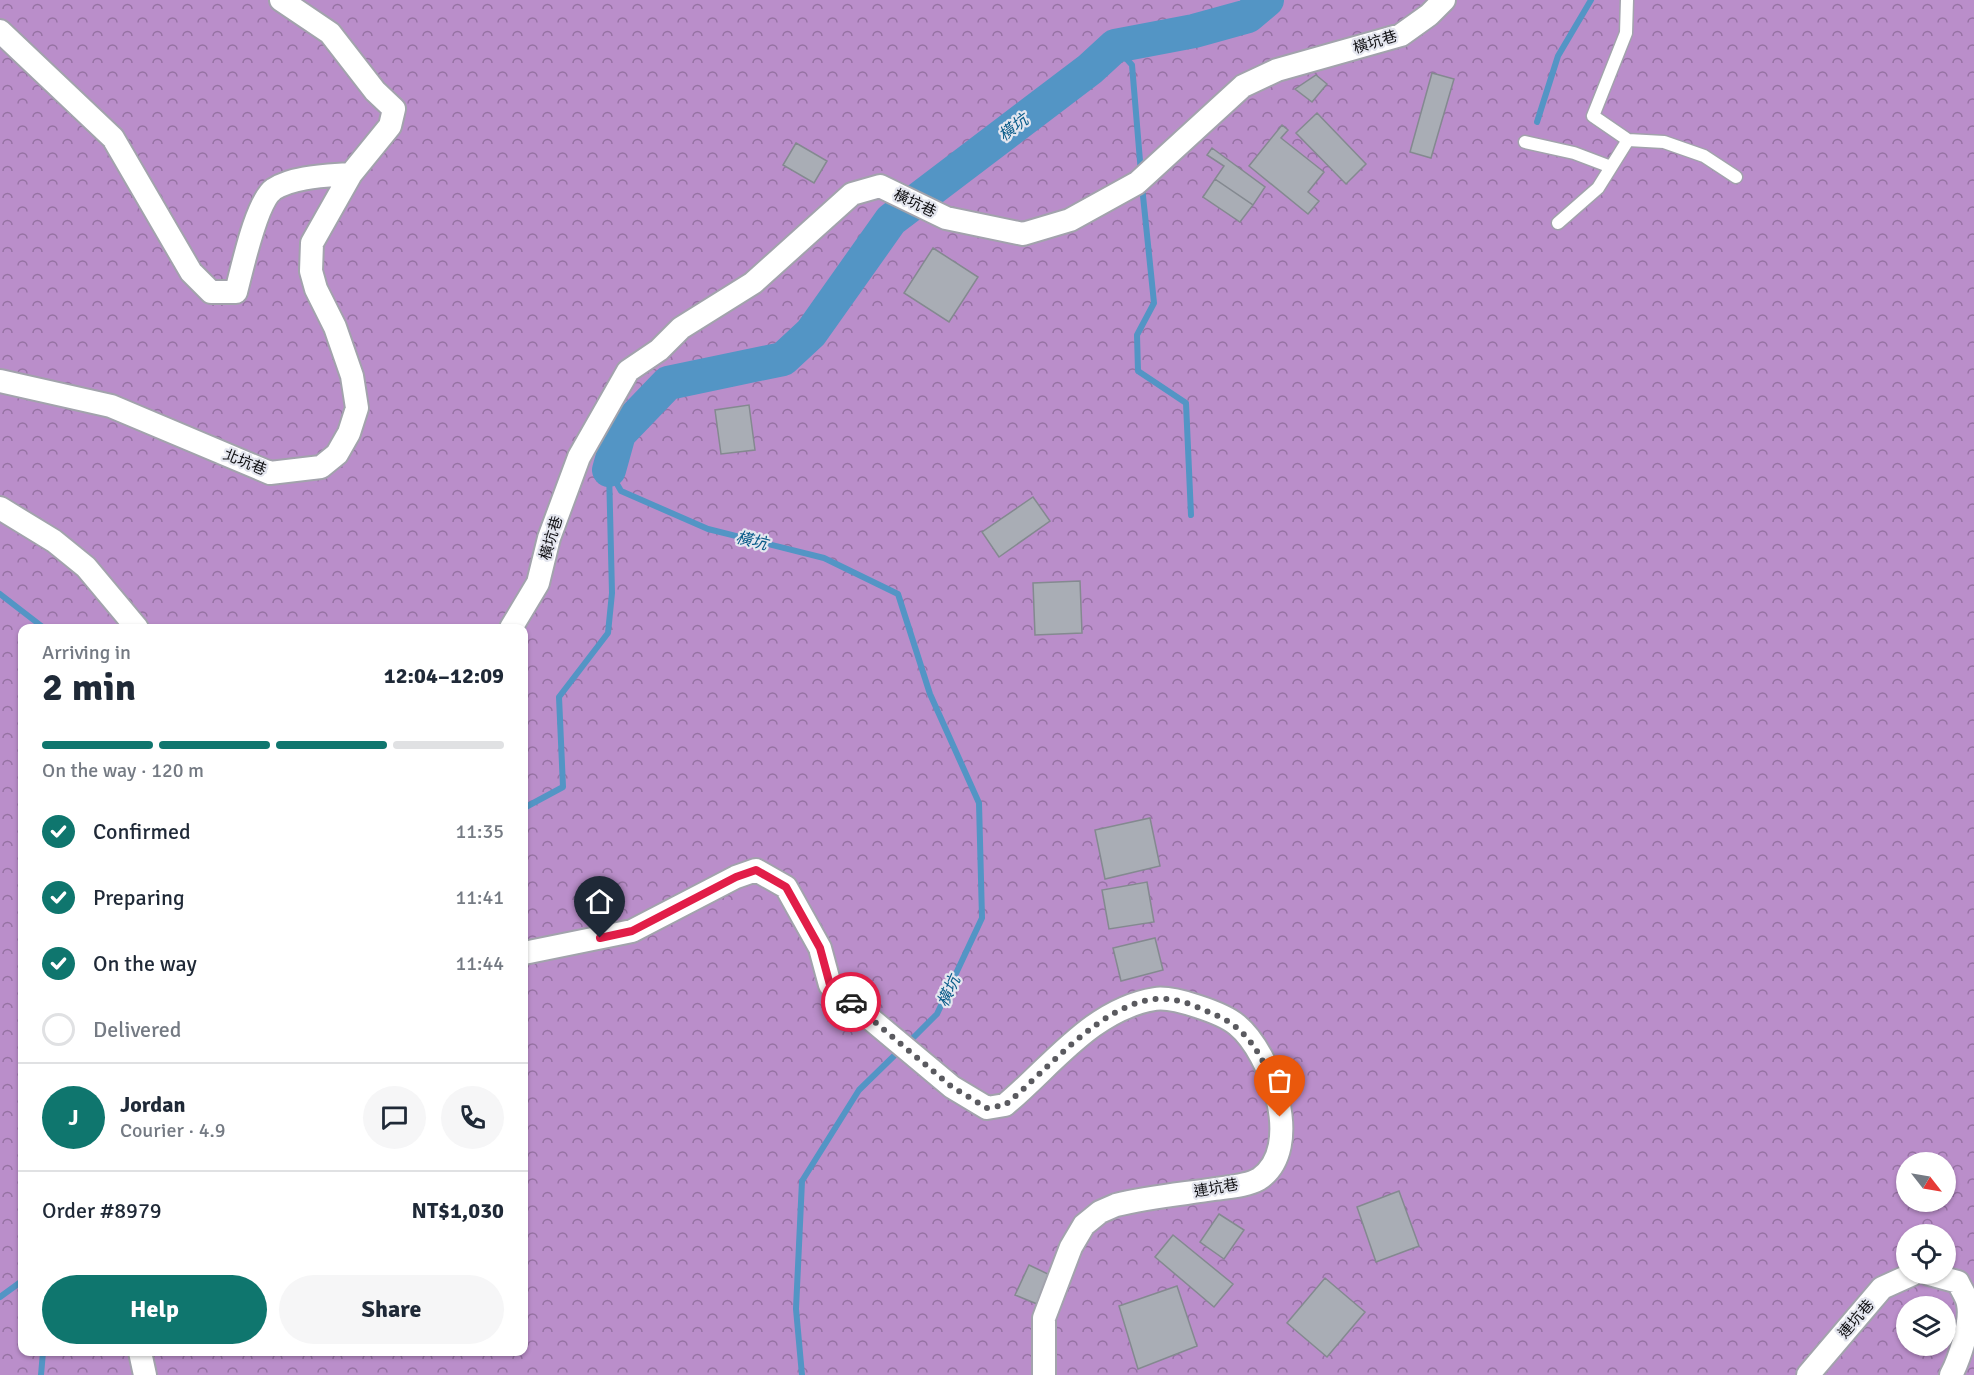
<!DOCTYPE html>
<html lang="en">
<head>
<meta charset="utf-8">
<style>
	body { margin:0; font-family:Signika,"Noto Sans TC",sans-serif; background:#f6f6f7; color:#1f2937; height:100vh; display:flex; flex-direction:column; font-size:22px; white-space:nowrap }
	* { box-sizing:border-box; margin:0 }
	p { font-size:20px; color:#747a83 }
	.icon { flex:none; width:33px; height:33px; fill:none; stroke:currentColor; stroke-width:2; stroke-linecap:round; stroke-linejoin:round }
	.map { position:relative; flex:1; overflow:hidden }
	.details { position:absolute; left:18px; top:624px; width:510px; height:732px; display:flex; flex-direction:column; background:#fff; border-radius:12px; box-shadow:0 2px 4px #0004 }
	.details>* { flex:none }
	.needle { width:39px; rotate:121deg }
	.fabs { position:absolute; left:1896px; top:1152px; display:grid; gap:12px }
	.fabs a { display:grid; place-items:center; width:60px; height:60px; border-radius:50%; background:#fff; box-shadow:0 2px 4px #0004; font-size:30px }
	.pin { position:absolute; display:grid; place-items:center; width:51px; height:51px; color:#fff; margin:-62px -26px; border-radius:50% 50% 50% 0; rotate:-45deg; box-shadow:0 0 6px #0007 }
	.pin .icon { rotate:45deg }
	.courier { position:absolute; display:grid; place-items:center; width:60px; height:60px; margin:-30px; border:4px solid #e11d48; border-radius:50%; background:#fff; color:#222; box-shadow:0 2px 8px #0007 }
	.head em { font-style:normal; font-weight:700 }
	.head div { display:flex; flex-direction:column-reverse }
	.head { display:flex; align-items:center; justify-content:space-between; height:102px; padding:0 24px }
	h1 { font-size:39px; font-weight:700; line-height:45px }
	.bar { display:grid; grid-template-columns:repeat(4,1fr); gap:9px 6px; align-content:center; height:72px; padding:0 24px }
	.bar i { height:8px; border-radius:4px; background:#e0e1e3 }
	.bar .current { background:#0f766e }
	.bar p { grid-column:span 4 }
	.line { display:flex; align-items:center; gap:15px; padding:0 24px; border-top:2px solid #e0e1e3 }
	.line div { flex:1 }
	.round { display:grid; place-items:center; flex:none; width:63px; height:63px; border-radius:32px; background:#f6f6f7 }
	ol { padding:0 24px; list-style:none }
	li { display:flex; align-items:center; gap:18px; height:66px }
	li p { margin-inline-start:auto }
	li .icon { padding:6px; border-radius:50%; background:#0f766e; color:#fff; stroke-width:4 }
	li:last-child { color:#747a83 }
	li i { width:33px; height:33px; border:3px solid #e0e1e3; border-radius:50% }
	.primary-button { display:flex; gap:12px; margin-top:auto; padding:12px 24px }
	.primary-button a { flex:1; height:69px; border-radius:36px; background:#0f766e; color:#fff; font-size:24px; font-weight:700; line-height:69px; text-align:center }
	.primary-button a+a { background:#f6f6f7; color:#1f2937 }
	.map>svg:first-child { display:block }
	.forest { fill:url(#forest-crowns); fill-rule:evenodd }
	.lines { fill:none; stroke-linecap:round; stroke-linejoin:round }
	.stream { stroke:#5395c5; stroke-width:6 }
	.river { stroke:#5395c5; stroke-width:34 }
	.building { fill:#a9adb5; stroke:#848990; stroke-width:1.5 }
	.service-casing { stroke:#a2a3ac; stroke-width:15 }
	.minor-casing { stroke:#a2a3ac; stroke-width:26 }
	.service { stroke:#fff; stroke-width:12 }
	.minor { stroke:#fff; stroke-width:22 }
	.done { stroke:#5a5a5f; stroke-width:6; stroke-dasharray:0 10.8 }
	.route { stroke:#e11d48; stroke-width:8 }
	.labels { text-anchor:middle; stroke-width:4.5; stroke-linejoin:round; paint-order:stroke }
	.street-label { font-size:15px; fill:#0f0f12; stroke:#e4e6ef }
	.water-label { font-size:16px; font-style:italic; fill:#065a88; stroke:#e4e6ef }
</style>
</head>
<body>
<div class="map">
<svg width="1974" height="1375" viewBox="0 0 1974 1375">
	<defs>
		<pattern id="forest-crowns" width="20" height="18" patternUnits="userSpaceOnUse" patternTransform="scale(1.5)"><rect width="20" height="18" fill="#ba8eca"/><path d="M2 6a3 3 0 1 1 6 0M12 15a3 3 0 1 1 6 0" fill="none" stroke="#9672a3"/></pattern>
	</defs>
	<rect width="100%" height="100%" fill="#e4e6ef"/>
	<!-- forest -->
	<path class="forest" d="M0 0H1974V1375H0ZM22 628H524V1352H22ZM1906 1162H1946V1202H1906ZM1906 1234H1946V1274H1906ZM1906 1306H1946V1346H1906Z"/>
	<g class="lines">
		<!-- stream -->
		<path class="stream" d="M1115 46 1132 65 1141 173
			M1537 122 1558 56 1591 0
			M1142 186 1154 303 1137 335 1138 371 1186 403 1191 515
			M609 470 621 491 708 529 824 558 898 594 930 694 979 803 982 918 937 1014 908 1043
			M0 594 44 628
			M524 808 563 787 559 697 608 633 612 593 609 470
			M0 1297 22 1281
			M41 1375 43 1352
			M802 1375 796 1309 802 1181 859 1090 900 1050"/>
		<!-- river -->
		<path class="river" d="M609 470 619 434 668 383 783 359 811 333 891 220 1090 69 1115 46 1194 31 1248 16 1267 0"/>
	</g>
	<!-- building -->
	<path class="building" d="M1432 73 1454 79 1431 158 1410 152Z
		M1316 75 1327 84 1312 102 1295 89Z
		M1317 113 1366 164 1346 184 1296 133Z
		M1282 125 1288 130 1281 138 1324 172 1308 192 1319 201 1308 214 1249 166Z
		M796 143 827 161 814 183 783 165Z
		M1212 148 1265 187 1253 205 1215 179 1224 166 1207 155Z
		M1215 179 1253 205 1240 222 1203 197Z
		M933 248 978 277 949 322 904 293Z
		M749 405 755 450 721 454 715 410Z
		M1033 497 1050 521 999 557 982 532Z
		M1080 581 1082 633 1035 635 1033 583Z
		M1150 818 1160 866 1105 879 1095 830Z
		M1147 882 1154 922 1109 929 1102 890Z
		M1155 938 1163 970 1121 981 1113 948Z
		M1399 1191 1419 1246 1376 1262 1357 1207Z
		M1219 1214 1244 1230 1224 1259 1200 1242Z
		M1173 1235 1233 1284 1214 1307 1155 1257Z
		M1029 1265 1050 1275 1037 1304 1015 1295Z
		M1325 1278 1365 1312 1327 1357 1287 1323Z
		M1177 1286 1197 1346 1138 1369 1119 1306Z"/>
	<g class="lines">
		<defs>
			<path id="service" d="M1627 0 1626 33 1593 116 1628 140 1664 142 1704 156 1736 177
				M1525 142 1574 153 1611 167
				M1558 223 1598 188 1628 140"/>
			<path id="minor" d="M0 31 113 138 191 272 211 292H236C242 270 256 201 274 189 295 176 327 176 351 174
				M0 381 111 406 270 473 321 467 337 454 349 433 357 408 352 376 335 327 316 289 311 271 312 243 351 174 390 126 394 109 375 91 330 33 281 0
				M0 508 54 541 86 567 137 628
				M511 628 538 583 549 538 579 457 628 371 659 350 681 328 753 283 852 194 880 186 946 218 1023 234 1070 220 1137 183 1243 86 1277 70 1401 35 1429 15 1444 0
				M524 953 632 931 736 877 756 870 786 887 820 948 830 985 952 1087 987 1108 1005 1105C1051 1067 1092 1009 1155 999 1173 996 1223 1013 1237 1025 1271 1053 1305 1148 1259 1179 1247 1186 1228 1187 1215 1189 1182 1194 1148 1197 1116 1205L1100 1212 1084 1225 1071 1247 1044 1318V1375
				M1929 1274 1958 1282C1961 1289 1967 1297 1968 1304 1972 1322 1959 1360 1951 1375
				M140 1352 145 1375
				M1808 1375 1882 1288 1913 1274"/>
		</defs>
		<!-- service casing -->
		<use href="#service" class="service-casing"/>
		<!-- minor casing -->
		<use href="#minor" class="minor-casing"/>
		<!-- service -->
		<use href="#service" class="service"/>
		<!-- minor -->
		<use href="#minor" class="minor"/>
	</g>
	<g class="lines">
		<!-- done -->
		<path class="done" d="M851 1002 952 1087 987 1108 1005 1105C1047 1071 1101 1003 1157 999 1179 997 1199 1008 1218 1016 1256 1033 1274 1077 1280 1117"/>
		<!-- route -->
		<path class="route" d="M600 938 632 931 736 877 756 870 786 887 820 948 830 985 851 1002"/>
	</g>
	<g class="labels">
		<!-- street labels -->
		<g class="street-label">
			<text transform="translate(1375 42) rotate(-17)" y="5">橫坑巷</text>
			<text transform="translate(915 203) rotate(26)" y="5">橫坑巷</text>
			<text transform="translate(245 462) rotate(22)" y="5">北坑巷</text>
			<text transform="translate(551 538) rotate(-73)" y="5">橫坑巷</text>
			<text transform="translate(1216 1188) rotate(-10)" y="5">連坑巷</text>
			<text transform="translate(1856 1319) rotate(-49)" y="5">連坑巷</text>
		</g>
		<!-- water labels -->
		<g class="water-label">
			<text transform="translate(1013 127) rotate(-37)" y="6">橫坑</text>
			<text transform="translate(752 540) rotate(14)" y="6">橫坑</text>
			<text transform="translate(948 991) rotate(-65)" y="6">橫坑</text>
		</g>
	</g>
</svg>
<div class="fabs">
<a><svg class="needle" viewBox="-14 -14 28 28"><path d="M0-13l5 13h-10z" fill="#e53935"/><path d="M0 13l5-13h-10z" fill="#747a83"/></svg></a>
<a><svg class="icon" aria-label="locate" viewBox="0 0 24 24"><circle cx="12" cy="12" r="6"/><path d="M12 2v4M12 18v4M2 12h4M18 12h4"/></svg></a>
<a><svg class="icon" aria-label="layers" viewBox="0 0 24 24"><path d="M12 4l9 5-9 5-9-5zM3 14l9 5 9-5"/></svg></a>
</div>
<div class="pin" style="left:1280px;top:1117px;background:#ea580c"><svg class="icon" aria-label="bag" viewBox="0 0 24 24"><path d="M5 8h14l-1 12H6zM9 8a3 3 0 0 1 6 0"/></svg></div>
<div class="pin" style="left:600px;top:938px;background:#1f2937"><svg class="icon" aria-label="home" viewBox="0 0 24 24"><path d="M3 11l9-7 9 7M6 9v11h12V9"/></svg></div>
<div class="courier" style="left:851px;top:1002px"><svg class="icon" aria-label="car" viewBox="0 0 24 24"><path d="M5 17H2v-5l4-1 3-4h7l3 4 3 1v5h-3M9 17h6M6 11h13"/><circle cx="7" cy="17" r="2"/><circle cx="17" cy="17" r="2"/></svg></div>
<section class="details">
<div class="head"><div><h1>2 min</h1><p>Arriving in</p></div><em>12:04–12:09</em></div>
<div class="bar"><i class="current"></i><i class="current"></i><i class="current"></i><i></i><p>On the way · 120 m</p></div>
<ol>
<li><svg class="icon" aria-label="check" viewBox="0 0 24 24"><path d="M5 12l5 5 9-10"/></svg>Confirmed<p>11:35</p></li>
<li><svg class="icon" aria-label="check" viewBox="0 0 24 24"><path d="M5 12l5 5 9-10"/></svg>Preparing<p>11:41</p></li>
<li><svg class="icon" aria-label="check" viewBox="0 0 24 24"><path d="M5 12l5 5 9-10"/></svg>On the way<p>11:44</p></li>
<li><i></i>Delivered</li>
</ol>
<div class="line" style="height:108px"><b class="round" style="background:#0f766e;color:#fff">J</b><div><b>Jordan</b><p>Courier · 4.9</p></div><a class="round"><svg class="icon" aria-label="chat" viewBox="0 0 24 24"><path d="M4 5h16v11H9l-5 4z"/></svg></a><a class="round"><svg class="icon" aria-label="phone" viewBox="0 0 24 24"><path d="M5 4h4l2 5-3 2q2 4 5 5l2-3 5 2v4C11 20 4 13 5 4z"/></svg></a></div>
<div class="line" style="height:78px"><div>Order #8979</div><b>NT$1,030</b></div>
<div class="primary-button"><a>Help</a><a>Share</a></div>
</section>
</div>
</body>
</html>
